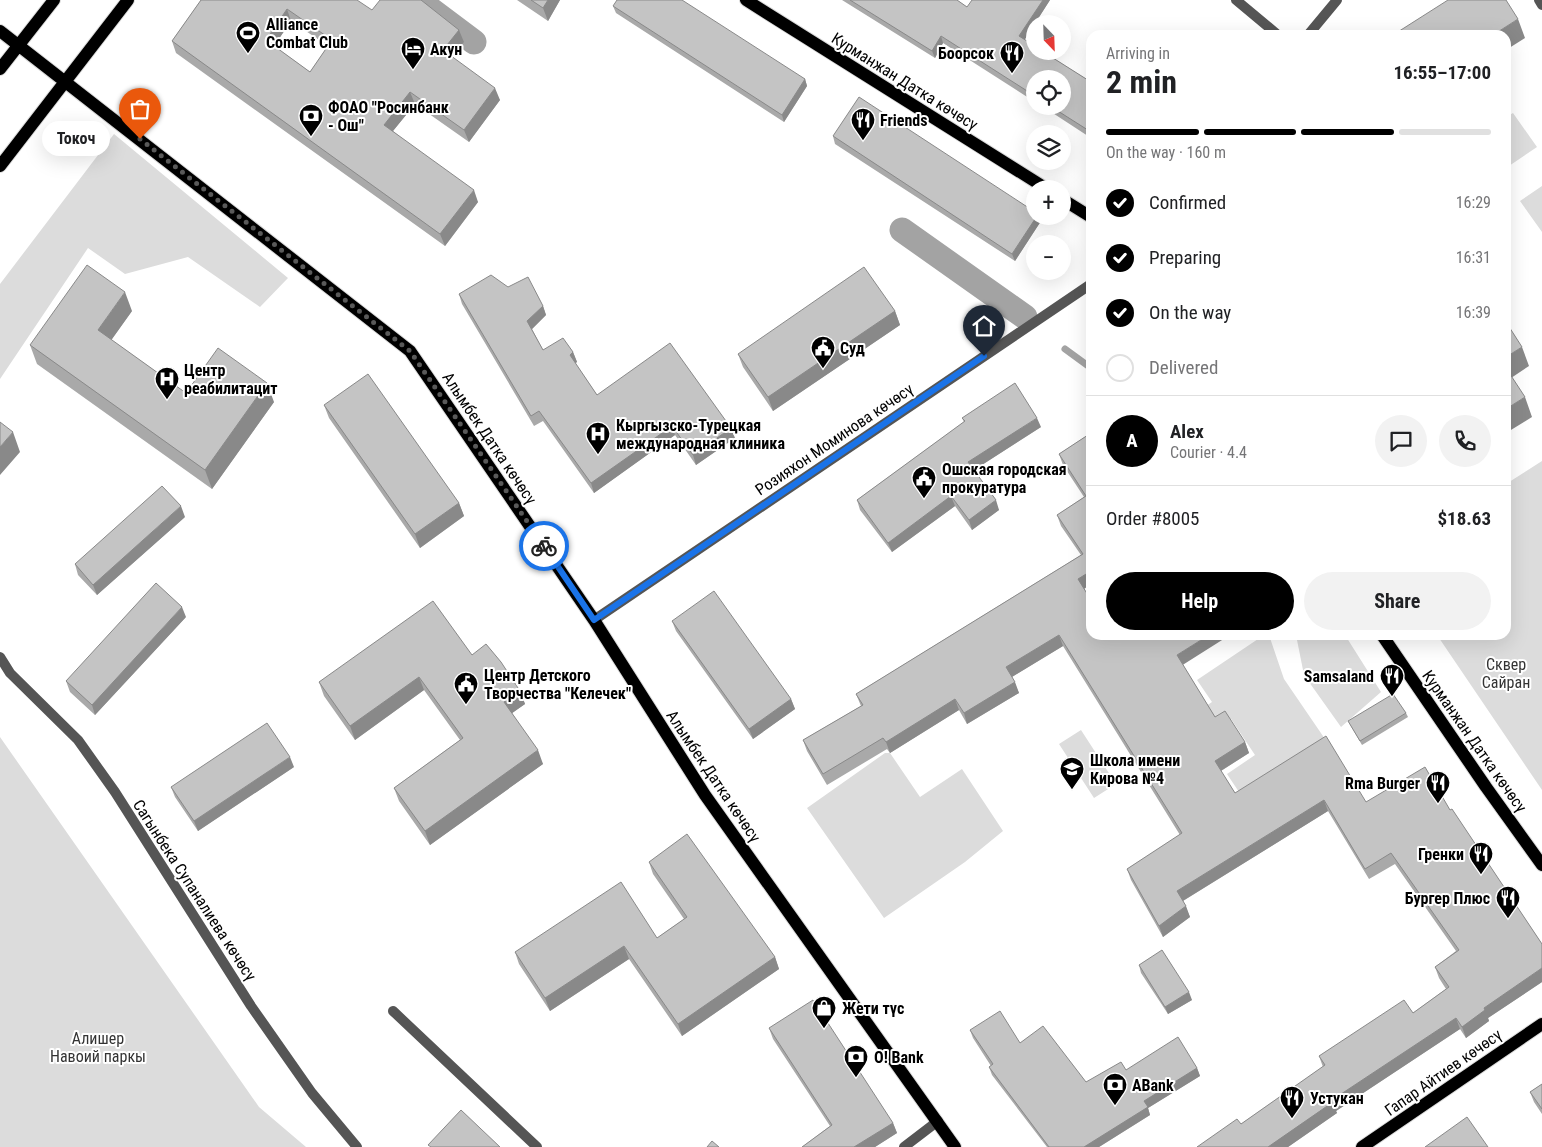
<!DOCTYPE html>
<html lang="en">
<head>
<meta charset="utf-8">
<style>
	body { margin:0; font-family:"Roboto Condensed",sans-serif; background:#f2f2f2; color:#202124; height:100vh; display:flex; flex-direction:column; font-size:19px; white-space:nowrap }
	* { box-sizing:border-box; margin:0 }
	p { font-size:16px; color:#757577 }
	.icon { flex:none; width:28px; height:28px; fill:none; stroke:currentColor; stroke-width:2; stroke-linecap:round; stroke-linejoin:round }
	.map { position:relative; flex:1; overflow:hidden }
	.side { position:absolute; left:1086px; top:30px; width:425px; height:610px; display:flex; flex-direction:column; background:#fff; border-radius:15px; box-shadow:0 5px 20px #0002 }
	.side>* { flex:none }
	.needle { width:32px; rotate:157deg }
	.controls { position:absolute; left:1026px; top:15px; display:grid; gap:10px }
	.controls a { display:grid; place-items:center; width:45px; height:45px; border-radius:50%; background:#fff; box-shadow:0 5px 20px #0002; font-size:25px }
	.pin { position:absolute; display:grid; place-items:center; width:42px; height:42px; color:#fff; margin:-51px -21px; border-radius:50% 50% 50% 0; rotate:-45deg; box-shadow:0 0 5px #0007 }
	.pin .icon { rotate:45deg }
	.courier { position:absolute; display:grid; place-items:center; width:50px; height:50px; margin:-25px; border:4px solid #1a73e8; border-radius:50%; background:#fff; color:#222; box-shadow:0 1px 6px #0007 }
	.bubble { position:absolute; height:35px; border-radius:18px; background:#fff; box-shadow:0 5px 20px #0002; font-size:16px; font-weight:700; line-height:35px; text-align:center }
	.overview em { font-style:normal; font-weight:700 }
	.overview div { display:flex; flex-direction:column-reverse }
	.overview { display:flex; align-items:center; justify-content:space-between; height:85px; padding:0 20px }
	h1 { font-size:32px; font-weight:700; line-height:38px }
	.bar { display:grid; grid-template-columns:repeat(4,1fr); gap:8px 5px; align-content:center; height:60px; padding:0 20px }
	.bar i { height:6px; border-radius:4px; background:#e0e0e0 }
	.bar .selected { background:#000 }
	.bar p { grid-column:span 4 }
	.line { display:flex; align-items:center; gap:12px; padding:0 20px; border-top:1px solid #e0e0e0 }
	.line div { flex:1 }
	.round { display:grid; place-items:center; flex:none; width:52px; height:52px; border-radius:26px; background:#f2f2f2 }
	ol { padding:0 20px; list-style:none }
	li { display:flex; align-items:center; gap:15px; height:55px }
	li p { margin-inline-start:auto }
	li .icon { padding:5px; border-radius:50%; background:#000; color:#fff; stroke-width:4 }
	li:last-child { color:#757577 }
	li i { width:28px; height:28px; border:2px solid #e0e0e0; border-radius:50% }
	.button { display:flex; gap:10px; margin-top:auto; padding:10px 20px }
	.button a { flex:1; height:58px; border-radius:30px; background:#000; color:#fff; font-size:20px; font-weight:700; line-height:58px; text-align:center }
	.button a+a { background:#f2f2f2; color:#202124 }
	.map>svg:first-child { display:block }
	.green { fill:#dcdcdc }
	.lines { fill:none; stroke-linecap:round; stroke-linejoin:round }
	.stream { stroke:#a3a3a3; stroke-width:7 }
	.canal { stroke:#a3a3a3; stroke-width:25 }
	.primary-casing { stroke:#dbdbdb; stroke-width:14 }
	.minor { stroke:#555; stroke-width:10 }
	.primary { stroke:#000; stroke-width:12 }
	.wall { fill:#a9a9a9; fill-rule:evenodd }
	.shaded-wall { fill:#898989 }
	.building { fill:#c4c4c4; stroke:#898989; fill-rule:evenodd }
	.done { stroke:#595959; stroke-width:5; stroke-dasharray:0 9 }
	.route { stroke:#1a73e8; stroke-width:6 }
	.labels { text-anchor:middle; stroke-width:4; stroke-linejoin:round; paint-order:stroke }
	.poi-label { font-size:16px; font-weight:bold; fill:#000; stroke:#fff; text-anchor:start }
	.street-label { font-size:16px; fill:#000; stroke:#fff }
	.park-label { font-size:16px; fill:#333; stroke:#fff }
</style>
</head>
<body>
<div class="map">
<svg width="1542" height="1147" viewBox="0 0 1542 1147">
	<rect width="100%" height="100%" fill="#fff"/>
	<!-- green -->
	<path class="green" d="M1513 113 1537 147 1506 168V117Z
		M114 134 288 278 260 307 188 257 125 274 88 248 0 379V284Z
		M1542 186V232L1520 201Z
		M1542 461V790L1437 635H1506V484Z
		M1264 635H1269L1284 679 1325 739 1241 795 1227 774 1255 755 1231 719 1204 737 1191 716 1212 702 1197 680Z
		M1296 635H1345L1381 692 1341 727 1304 675Z
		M1081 730 1116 784 1094 798 1059 744Z
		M0 737 259 1107 306 1147H0Z
		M885 753H890L920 797 962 769 1003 831 965 862 884 918 807 808Z"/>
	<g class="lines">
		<!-- stream -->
		<path class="stream" d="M1065 349 1091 368"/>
		<!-- canal -->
		<path class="canal" d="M418 0 474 42
			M902 230 1025 317"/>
		<defs>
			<path id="primary" d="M746 0 1047 189
				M0 31 410 351 594 620 705 795 955 1147
				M0 69 54 0
				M0 166 128 0
				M1062 199 1091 217
				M1382 635 1486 787 1542 865
				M1362 1147 1542 1024"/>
		</defs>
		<!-- primary casing -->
		<use href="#primary" class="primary-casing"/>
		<!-- minor -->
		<path class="minor" d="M1236 0 1278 35
			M1539 0 1542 5
			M1308 35 1337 0
			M594 620 1091 284
			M0 657 10 673 78 740 115 792 251 1006 312 1093 357 1147
			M393 1011 537 1147
			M904 1147 938 1121"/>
		<!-- primary -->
		<use href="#primary" class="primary"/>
	</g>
	<!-- wall -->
	<path class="wall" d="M201 0 372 10 459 30 464 42 452 56 500 100 469 142 415 104 393 131 478 202 445 246 176 53 172 41ZM291 21 328 46 310 72 274 46Z
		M517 0H560L548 21Z
		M842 0H957L967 7 1050 0 1024 40 1091 82V138L1042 106H1062L1035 79V102L943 43 935 58Z
		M613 6 805 79 807 86 784 122 616 13Z
		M833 136 1041 221 1015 261 835 144Z
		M508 287 543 306 546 315 532 329 543 350 573 352 577 362 575 363 597 395 735 438 696 465 675 435 594 493 543 421 534 426 462 304 459 294Z
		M132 311 111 340 186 393 274 402 212 489 37 364 30 345Z
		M895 311 900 325 773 411 743 367 738 354Z
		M324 405 459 503 464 516 420 548 329 418Z
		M962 418 1041 427 974 470 999 510 972 530 955 506 892 552 860 510 857 500 964 422Z
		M1091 433V584L1084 589 1091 635 1183 665 1215 717 1245 742 1249 753 1221 771 1235 793 1366 802 1450 810 1542 944V982L1488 1018 1489 1021 1466 1038 1460 1029 1336 1111 1337 1113 1288 1147H1197L1241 1124 1323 1067 1319 1056 1413 1013 1446 989 1439 978 1435 967 1456 951 1395 864 1369 879 1328 811 1183 901 1190 917 1163 937 1131 880 1127 869 1180 835 1063 646 1012 677 1019 693 967 724 959 710 890 753 887 749 827 785 807 751 803 740 861 706 856 694 1081 555 1061 526 1057 515 1084 497 1063 465 1059 454Z
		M185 517 97 595 78 575 75 564Z
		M186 617 95 715 70 692 66 681Z
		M672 621 791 699 795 709 753 739 676 631Z
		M472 655 520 691 525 704 512 713 543 764 430 845 399 801 394 788 460 740 424 690 355 740 324 696 319 682Z
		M1406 713 1408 717 1362 745 1348 721Z
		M294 767 198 831 175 797 171 787Z
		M649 862 775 957 779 969 682 1036 629 959 550 1011 519 964 515 952 657 938 684 919 653 874Z
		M1139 965 1192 1000 1168 1014 1141 973Z
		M769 1028 893 1123 897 1133 875 1147H802L830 1126 773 1039Z
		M970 1030 1020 1043 1086 1082 1126 1070 1197 1068 1200 1076 1148 1108 1150 1115 1099 1147H1047L992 1075 989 1067 991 1066 973 1038Z
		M1542 1084V1114L1534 1102 1530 1092Z"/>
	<!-- shaded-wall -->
	<path class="shaded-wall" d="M548 0H560L548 21 543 8Z
		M1043 0H1050L1022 44 1019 36Z
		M287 9 291 21 270 52 266 40Z
		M1518 19 1525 38 1506 50V35H1493Z
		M459 30 464 42 448 62 443 50Z
		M941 36 943 43 935 58 932 51Z
		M805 79 807 86 784 122 782 115Z
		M495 88 500 100 469 142 464 130Z
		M410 92 415 104 388 137 384 125Z
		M474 190 478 202 445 246 440 234Z
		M1037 216H1039L1041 221 1015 261 1012 254Z
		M125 292 132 311 105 349 98 330Z
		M543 306 546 315 530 331 527 321Z
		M895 311 900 325 773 411 768 397Z
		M1522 347 1529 366 1508 380 1506 374V357Z
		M573 352 577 362 573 365 570 355Z
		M267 383 274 402 212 489 205 470Z
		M1525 397 1532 417 1506 433V409Z
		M1037 418 1041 427 971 472 968 462Z
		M672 426 675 435 594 493 591 483Z
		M731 428 735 438 696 465 693 455Z
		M13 432 20 452 0 475V447Z
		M951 496 955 506 892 552 888 543Z
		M996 500 999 510 972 530 969 520Z
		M459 503 464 516 420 548 415 534Z
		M181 506 185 517 97 595 93 585Z
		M1091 571V584L1082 590 1078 579Z
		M182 607 186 617 95 715 92 705Z
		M1059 635 1063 646 1010 678 1006 667Z
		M1209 635H1230L1181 666 1177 655Z
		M419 677 424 690 355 740 350 726Z
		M1015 682 1019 693 967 724 964 713Z
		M520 691 525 704 508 716 504 702Z
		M791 699 795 709 753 739 749 729Z
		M955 699 959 710 890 753 886 742Z
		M1245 742 1249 753 1219 772 1215 761Z
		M538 750 543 764 430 845 425 831Z
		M290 757 294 767 198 831 194 821Z
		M1324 800 1328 811 1181 902 1177 891Z
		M1186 906 1190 917 1163 937 1159 926Z
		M624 946 629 959 550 1011 545 998Z
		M775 957 779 969 682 1036 678 1024Z
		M1542 968V982L1488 1018 1489 1021 1466 1038 1462 1027 1484 1008Z
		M1189 992 1192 1000 1168 1014 1165 1007Z
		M1456 1018 1460 1029 1336 1111 1337 1113 1288 1147H1268L1332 1100Z
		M1197 1068 1200 1076 1148 1108 1150 1115 1099 1147H1084L1144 1101Z
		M893 1123 897 1133 875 1147H854Z"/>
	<!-- building -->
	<path class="building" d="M201 0H357L372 10 380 0H421L459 30 443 50 495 88 464 130 410 92 384 125 474 190 440 234 172 41ZM287 9 332 40 310 72 266 40Z
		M531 0H548L543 8Z
		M617 0H682L805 79 782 115 613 6Z
		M850 0H957L967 7 972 0H1043L1019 36 1035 46V51H1042L1091 82V132L1050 106H1062V79H1035V96L941 36 932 51Z
		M1448 0H1506L1518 19 1493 35H1393Z
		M859 97 1035 212V216H1037L1012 254 833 136Z
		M87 265 125 292 98 330 186 393 218 348 267 383 205 470 30 345Z
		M864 267 895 311 768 397 738 354Z
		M491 275 508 287 528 277 543 306 527 321 543 350 563 338 573 352 570 355 597 395 670 343 731 428 693 455 672 426 591 483 539 411 531 416 459 294Z
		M1506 322 1522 347 1506 357Z
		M1506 368 1525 397 1506 409Z
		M368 374 459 503 415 534 324 405Z
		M1015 383 1037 418 968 462 996 500 969 520 951 496 888 543 857 500 965 421 962 418Z
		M0 422 13 432 0 447Z
		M1091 433V571L1078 579 1091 600V635H1209L1177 655 1215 717 1225 711 1245 742 1215 761 1235 793 1326 736 1366 802 1425 767 1450 810 1452 809 1542 944V968L1484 1008 1485 1010 1462 1027 1456 1018 1332 1100 1333 1102 1268 1147H1197L1237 1119 1241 1124 1325 1065 1319 1056 1404 1000 1413 1013 1449 987 1435 967 1459 950 1391 853 1365 869 1324 800 1177 891 1186 906 1159 926 1127 869 1182 833 1059 635 1006 667 1015 682 964 713 955 699 886 742 883 738 823 774 803 740 863 705 856 694 1083 554 1057 515 1086 496 1059 454Z
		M162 486 181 506 93 585 75 564Z
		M156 583 182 607 92 705 66 681Z
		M714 591 791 699 749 729 672 621Z
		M433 601 472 655 486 644 501 662 520 691 504 702 538 750 425 831 394 788 463 738 419 677 350 726 319 682Z
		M1393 694 1406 713 1360 741 1348 721Z
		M267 723 290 757 194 821 171 787Z
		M687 834 775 957 678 1024 624 946 545 998 515 952 621 882 657 938 687 917 649 862Z
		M1162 950 1189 992 1165 1007 1139 965Z
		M813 1000 893 1123 854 1147H802L832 1125 769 1028Z
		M1000 1011 1020 1043 1043 1026 1086 1082 1121 1062 1126 1070 1178 1037 1197 1068 1144 1101 1148 1107 1084 1147H1049L989 1067 993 1064 970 1030Z
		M1542 1084V1109L1530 1092Z
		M461 1110 500 1147H431L428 1145Z
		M1467 1117 1488 1147H1425Z
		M712 1141 719 1147H707Z"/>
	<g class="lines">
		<!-- done -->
		<path class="done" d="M140 139 410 351 544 546"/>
		<!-- route -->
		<path class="route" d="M544 546 594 620 984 356"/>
	</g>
	<!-- icons -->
	<defs>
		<symbol id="stadium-pin" viewBox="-11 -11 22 30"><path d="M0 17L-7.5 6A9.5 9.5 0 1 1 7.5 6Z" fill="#000" stroke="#fff"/><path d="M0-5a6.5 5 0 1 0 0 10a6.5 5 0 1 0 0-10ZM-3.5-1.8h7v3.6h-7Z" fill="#fff"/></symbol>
		<symbol id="hotel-pin" viewBox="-11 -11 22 30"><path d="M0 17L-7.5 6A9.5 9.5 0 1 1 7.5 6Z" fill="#000" stroke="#fff"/><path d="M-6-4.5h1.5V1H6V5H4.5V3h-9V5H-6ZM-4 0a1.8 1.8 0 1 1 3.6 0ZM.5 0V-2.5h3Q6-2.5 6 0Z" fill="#fff"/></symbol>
		<symbol id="restaurant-pin" viewBox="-11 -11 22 30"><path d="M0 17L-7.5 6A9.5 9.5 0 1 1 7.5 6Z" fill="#000" stroke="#fff"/><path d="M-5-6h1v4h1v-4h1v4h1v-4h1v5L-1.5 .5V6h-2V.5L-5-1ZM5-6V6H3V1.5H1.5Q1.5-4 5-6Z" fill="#fff"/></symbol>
		<symbol id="bank-pin" viewBox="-11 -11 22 30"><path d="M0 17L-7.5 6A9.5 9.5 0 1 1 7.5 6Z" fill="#000" stroke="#fff"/><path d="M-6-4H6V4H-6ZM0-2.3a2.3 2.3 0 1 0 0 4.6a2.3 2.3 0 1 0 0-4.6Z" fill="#fff"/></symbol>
		<symbol id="civic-pin" viewBox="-11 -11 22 30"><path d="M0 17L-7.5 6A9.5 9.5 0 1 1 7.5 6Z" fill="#000" stroke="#fff"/><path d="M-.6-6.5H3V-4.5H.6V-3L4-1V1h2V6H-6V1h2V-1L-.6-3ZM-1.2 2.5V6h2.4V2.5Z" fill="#fff"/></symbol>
		<symbol id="hospital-pin" viewBox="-11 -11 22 30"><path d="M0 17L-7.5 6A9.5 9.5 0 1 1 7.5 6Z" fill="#000" stroke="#fff"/><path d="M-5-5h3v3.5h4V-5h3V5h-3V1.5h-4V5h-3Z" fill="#fff"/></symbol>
		<symbol id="school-pin" viewBox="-11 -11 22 30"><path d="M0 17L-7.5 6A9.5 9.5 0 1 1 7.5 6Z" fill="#000" stroke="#fff"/><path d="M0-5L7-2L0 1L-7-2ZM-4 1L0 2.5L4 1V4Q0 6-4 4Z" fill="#fff"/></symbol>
		<symbol id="shop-pin" viewBox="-11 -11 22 30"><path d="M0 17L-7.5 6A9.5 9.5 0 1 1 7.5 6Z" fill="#000" stroke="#fff"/><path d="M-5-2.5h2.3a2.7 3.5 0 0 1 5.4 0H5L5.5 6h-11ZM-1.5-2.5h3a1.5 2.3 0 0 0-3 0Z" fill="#fff"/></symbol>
	</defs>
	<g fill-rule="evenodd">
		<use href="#stadium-pin" x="234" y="19" width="28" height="38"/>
		<use href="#hotel-pin" x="399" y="35" width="28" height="38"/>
		<use href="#restaurant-pin" x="998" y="39" width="28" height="38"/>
		<use href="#bank-pin" x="297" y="102" width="28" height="38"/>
		<use href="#restaurant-pin" x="849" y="106" width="28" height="38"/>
		<use href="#civic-pin" x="809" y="334" width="28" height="38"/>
		<use href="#hospital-pin" x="153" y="365" width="28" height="38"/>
		<use href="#hospital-pin" x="584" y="420" width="28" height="38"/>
		<use href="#civic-pin" x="910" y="464" width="28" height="38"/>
		<use href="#restaurant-pin" x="1378" y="662" width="28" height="38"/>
		<use href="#civic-pin" x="452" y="670" width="28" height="38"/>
		<use href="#school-pin" x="1058" y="755" width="28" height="38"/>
		<use href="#restaurant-pin" x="1424" y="769" width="28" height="38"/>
		<use href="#restaurant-pin" x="1467" y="840" width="28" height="38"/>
		<use href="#restaurant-pin" x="1494" y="884" width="28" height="38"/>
		<use href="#shop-pin" x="810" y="994" width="28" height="38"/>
		<use href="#bank-pin" x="842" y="1043" width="28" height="38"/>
		<use href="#bank-pin" x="1101" y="1071" width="28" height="38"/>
		<use href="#restaurant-pin" x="1278" y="1084" width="28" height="38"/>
	</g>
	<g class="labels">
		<!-- poi labels -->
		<g class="poi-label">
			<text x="266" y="30">Alliance<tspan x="266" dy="18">Combat Club</tspan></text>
			<text x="430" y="55">Акун</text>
			<text x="994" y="59" text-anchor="end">Боорсок</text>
			<text x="328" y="113">ФОАО "Росинбанк<tspan x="328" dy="18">- Ош"</tspan></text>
			<text x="880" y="126">Friends</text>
			<text x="840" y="354">Суд</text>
			<text x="184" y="376">Центр<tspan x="184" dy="18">реабилитацит</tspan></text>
			<text x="616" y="431">Кыргызско-Турецкая<tspan x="616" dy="18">международная клиника</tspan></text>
			<text x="942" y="475">Ошская городская<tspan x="942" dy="18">прокуратура</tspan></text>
			<text x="484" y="681">Центр Детского<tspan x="484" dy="18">Творчества "Келечек"</tspan></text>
			<text x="1374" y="682" text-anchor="end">Samsaland</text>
			<text x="1090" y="766">Школа имени<tspan x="1090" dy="18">Кирова №4</tspan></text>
			<text x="1420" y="789" text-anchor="end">Rma Burger</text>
			<text x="1464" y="860" text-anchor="end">Гренки</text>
			<text x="1490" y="904" text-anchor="end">Бургер Плюс</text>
			<text x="842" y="1014">Жети түс</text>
			<text x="874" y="1063">О! Bank</text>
			<text x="1132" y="1091">ABank</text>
			<text x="1310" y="1104">Устукан</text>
		</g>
		<!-- street labels -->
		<g class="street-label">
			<text transform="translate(905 81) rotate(32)" y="6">Курманжан Датка көчөсү</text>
			<text transform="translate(490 438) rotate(56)" y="6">Алымбек Датка көчөсү</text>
			<text transform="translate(834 439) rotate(-34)" y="6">Розияхон Моминова көчөсү</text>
			<text transform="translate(1475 741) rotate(55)" y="6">Курманжан Датка көчөсү</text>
			<text transform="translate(714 776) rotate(56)" y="6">Алымбек Датка көчөсү</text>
			<text transform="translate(195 890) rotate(57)" y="6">Сагынбека Супаналиева көчөсү</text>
			<text transform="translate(1443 1072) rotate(-35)" y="6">Гапар Айтиев көчөсү</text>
		</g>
		<!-- park labels -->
		<g class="park-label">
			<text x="1506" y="670">Сквер<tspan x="1506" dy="18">Сайран</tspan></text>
			<text x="98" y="1044">Алишер<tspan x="98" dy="18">Навоий паркы</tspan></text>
		</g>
	</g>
</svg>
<div class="controls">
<a><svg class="needle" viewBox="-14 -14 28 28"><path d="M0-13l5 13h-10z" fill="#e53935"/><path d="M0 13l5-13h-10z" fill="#757577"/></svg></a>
<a><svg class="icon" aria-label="locate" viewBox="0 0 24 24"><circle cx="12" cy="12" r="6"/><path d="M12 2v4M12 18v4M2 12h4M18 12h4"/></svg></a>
<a><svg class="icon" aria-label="layers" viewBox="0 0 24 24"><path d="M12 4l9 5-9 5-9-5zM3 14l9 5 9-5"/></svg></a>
<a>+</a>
<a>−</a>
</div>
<div class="pin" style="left:140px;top:139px;background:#ea580c"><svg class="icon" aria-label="bag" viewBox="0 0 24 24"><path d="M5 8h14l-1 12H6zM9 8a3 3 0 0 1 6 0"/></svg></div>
<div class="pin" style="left:984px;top:356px;background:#1f2937"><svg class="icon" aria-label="home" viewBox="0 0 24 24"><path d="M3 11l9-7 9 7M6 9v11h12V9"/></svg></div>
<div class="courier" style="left:544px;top:546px"><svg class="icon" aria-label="bike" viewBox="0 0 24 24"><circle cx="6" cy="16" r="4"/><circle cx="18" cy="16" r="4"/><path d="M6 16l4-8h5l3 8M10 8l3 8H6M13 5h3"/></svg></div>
<div class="bubble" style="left:42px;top:121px;width:68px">Токоч</div>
<section class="side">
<div class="overview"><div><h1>2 min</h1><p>Arriving in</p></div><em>16:55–17:00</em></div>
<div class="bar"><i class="selected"></i><i class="selected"></i><i class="selected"></i><i></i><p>On the way · 160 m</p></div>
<ol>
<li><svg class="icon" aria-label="check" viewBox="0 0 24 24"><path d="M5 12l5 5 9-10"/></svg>Confirmed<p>16:29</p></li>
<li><svg class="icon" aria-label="check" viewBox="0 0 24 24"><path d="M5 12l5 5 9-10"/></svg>Preparing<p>16:31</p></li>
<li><svg class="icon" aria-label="check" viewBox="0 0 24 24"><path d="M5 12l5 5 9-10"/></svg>On the way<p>16:39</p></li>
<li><i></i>Delivered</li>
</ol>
<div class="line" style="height:90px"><b class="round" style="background:#000;color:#fff">A</b><div><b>Alex</b><p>Courier · 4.4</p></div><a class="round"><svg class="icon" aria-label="chat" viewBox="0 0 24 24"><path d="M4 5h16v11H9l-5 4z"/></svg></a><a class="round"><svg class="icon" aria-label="phone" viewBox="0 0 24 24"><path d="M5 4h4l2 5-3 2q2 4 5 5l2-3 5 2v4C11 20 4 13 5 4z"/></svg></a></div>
<div class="line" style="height:65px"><div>Order #8005</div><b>$18.63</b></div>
<div class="button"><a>Help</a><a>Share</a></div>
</section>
</div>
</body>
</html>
